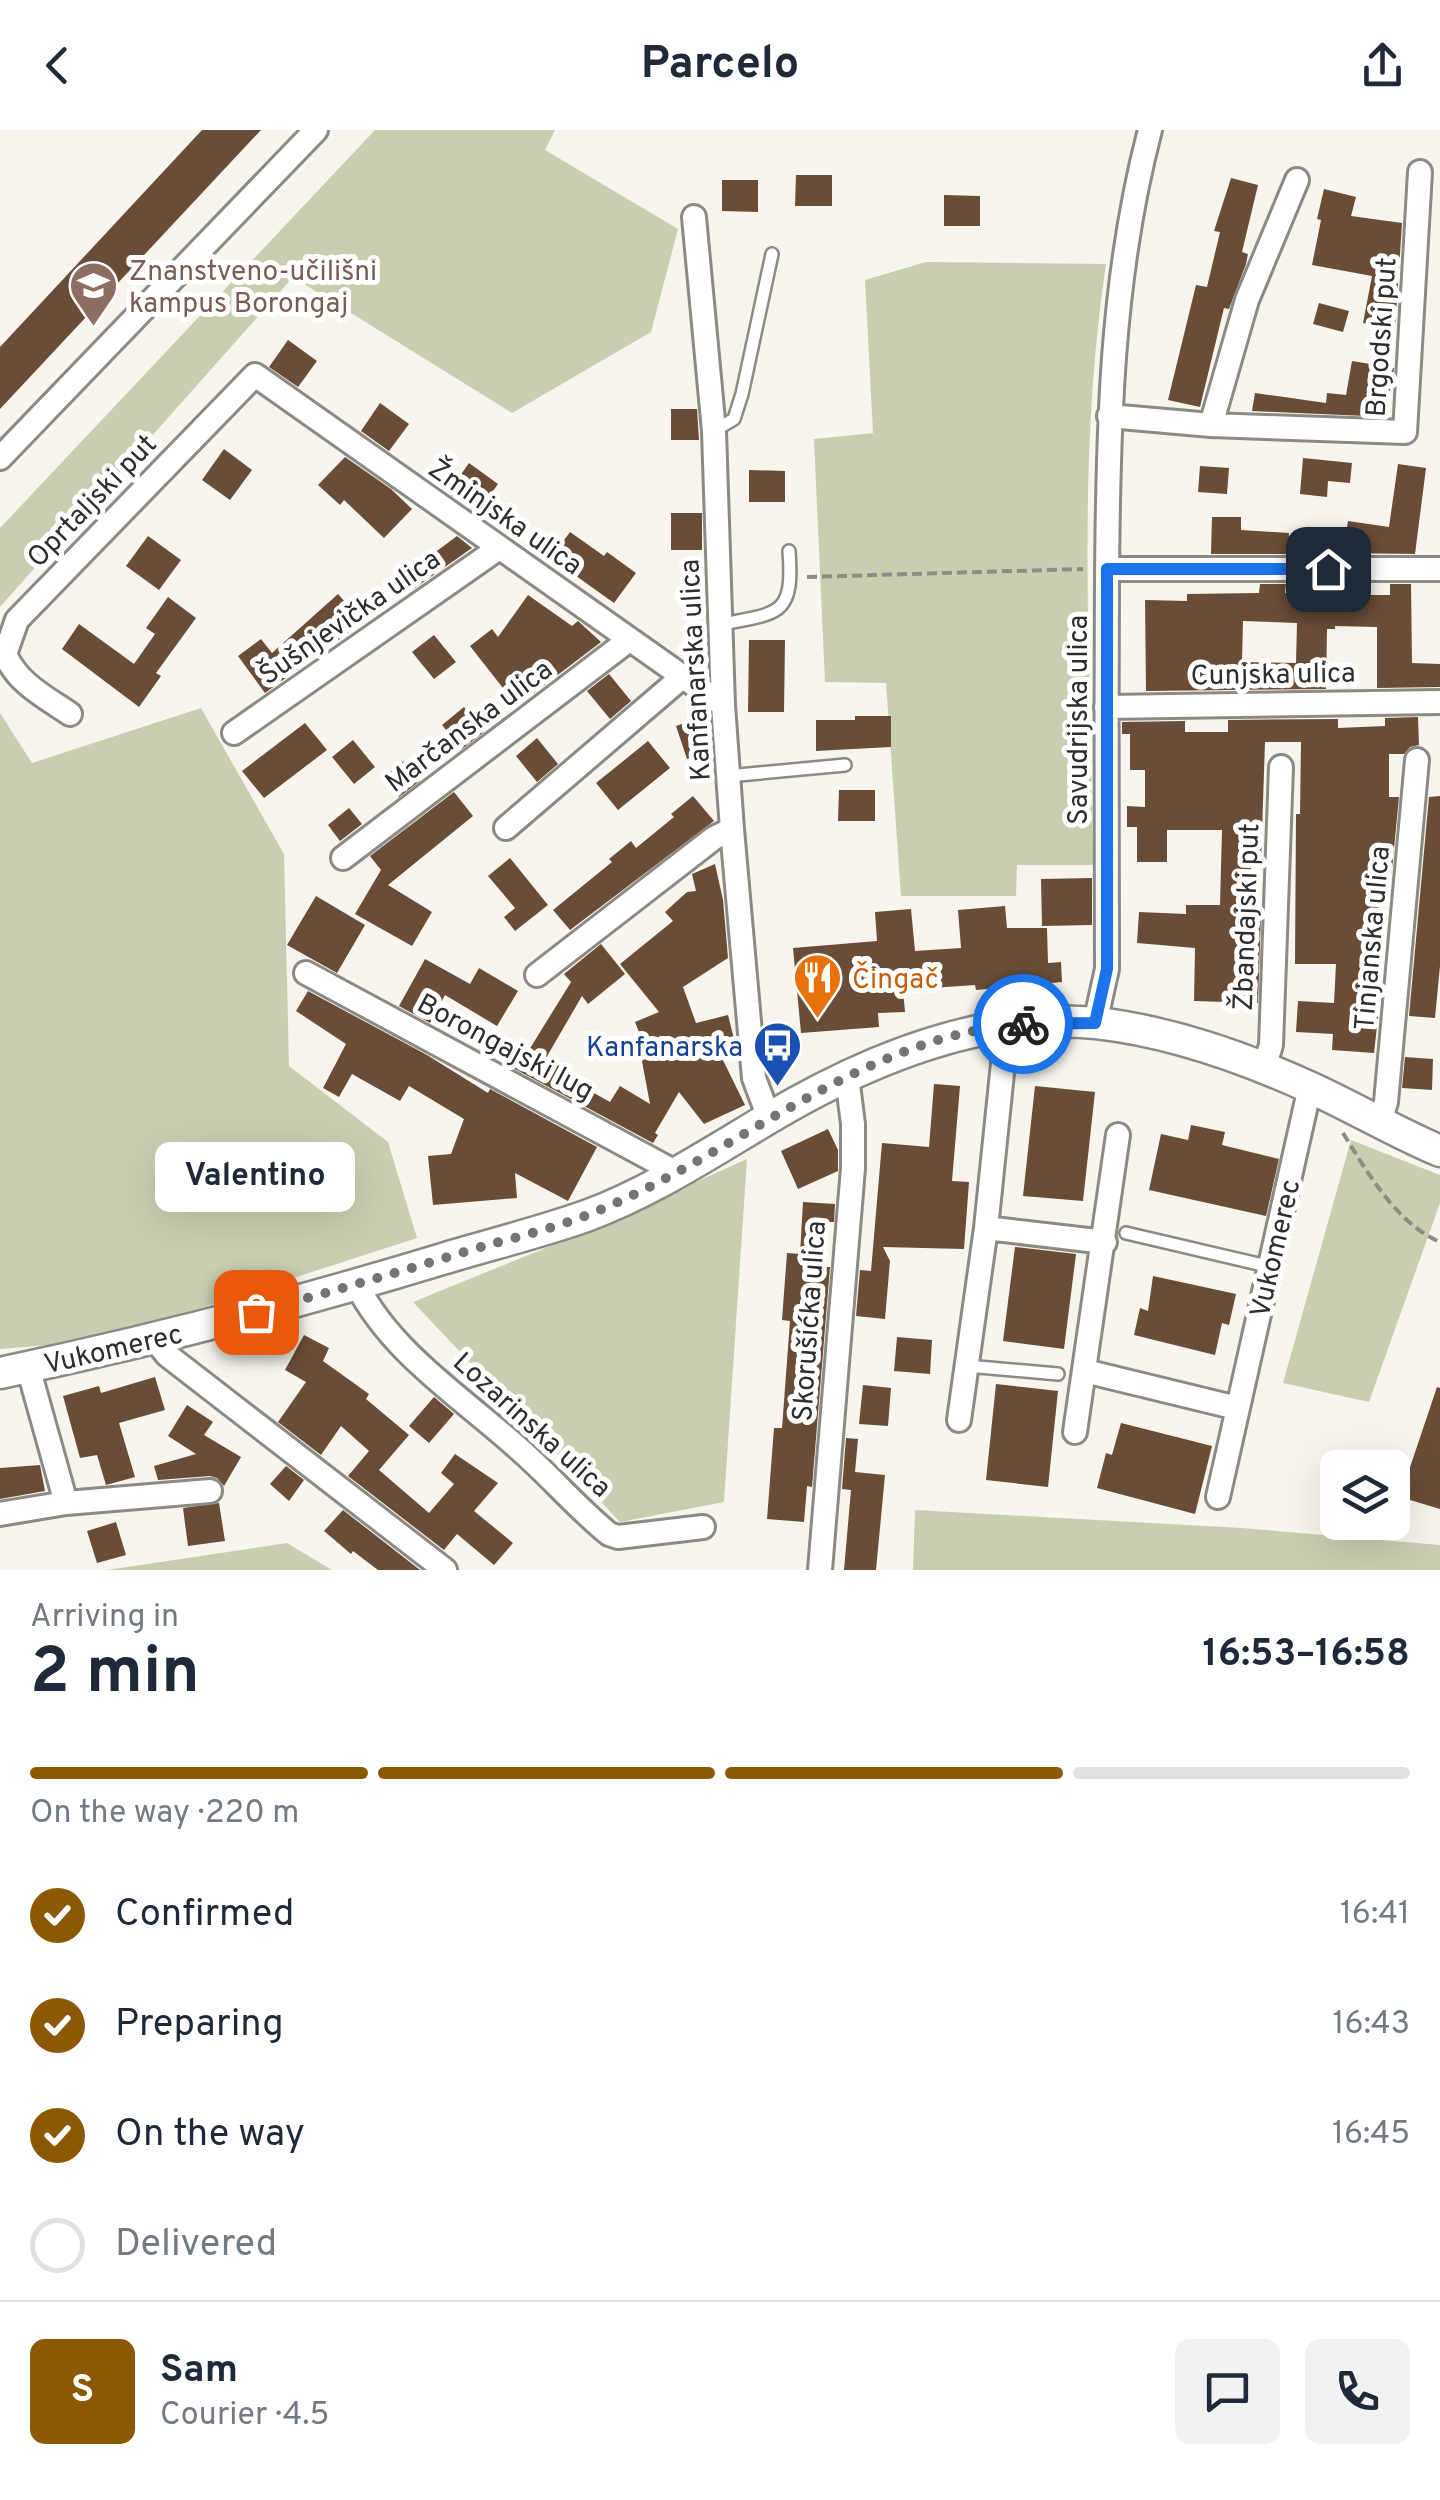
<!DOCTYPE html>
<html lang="en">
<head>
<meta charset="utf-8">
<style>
	body { margin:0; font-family:Overpass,sans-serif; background:#f2f2f3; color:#1f2937; height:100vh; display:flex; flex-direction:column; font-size:38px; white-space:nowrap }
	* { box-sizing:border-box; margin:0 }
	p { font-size:32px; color:#747a83 }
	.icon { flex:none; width:55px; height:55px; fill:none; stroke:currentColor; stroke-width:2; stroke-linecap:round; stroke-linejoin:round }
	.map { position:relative; height:1440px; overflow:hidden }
	.drawer { display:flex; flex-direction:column; background:#fff; flex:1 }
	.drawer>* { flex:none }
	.controls { position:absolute; left:1320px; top:1320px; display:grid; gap:20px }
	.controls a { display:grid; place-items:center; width:90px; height:90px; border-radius:15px; background:#fff; box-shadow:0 10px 40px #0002; font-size:50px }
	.pin { position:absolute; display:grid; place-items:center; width:85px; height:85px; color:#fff; margin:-42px; border-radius:20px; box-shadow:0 5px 15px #0006 }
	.courier { position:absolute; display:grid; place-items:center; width:100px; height:100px; margin:-50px; border:8px solid #1a73e8; border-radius:50%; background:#fff; color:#222; box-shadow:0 2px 12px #0007 }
	.bubble { position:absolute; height:70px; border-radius:15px; background:#fff; box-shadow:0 10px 40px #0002; font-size:32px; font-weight:700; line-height:70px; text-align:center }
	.head em { font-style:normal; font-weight:700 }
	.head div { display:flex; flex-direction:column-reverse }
	.head { display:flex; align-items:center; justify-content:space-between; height:170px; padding:0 30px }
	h1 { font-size:65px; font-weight:700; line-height:75px }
	.bar { display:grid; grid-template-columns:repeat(4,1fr); gap:15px 10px; align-content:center; height:120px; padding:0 30px }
	.bar i { height:12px; border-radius:8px; background:#e0e1e3 }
	.bar .on { background:#8b5803 }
	.bar p { grid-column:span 4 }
	.line { display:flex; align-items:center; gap:25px; padding:0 30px; border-top:2px solid #e0e1e3 }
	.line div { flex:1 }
	.round { display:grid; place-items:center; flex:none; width:105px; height:105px; border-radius:15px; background:#f2f2f3 }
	ol { padding:0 30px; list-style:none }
	li { display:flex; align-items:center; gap:30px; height:110px }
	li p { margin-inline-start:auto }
	li .icon { padding:10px; border-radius:50%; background:#8b5803; color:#fff; stroke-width:4 }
	li:last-child { color:#747a83 }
	li i { width:55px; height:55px; border:5px solid #e0e1e3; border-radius:50% }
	header { display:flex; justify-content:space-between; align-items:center; height:130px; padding:0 30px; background:#fff; font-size:45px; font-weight:700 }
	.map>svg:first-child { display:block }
	.green { fill:#c8cfb1 }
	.building { fill:#694d37; fill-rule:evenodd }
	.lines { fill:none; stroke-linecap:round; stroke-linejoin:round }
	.lane-casing { stroke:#8c8a84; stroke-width:16 }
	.street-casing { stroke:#8c8a84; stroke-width:28 }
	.secondary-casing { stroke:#8c8a84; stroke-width:35 }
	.path { stroke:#8d8c87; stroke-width:4; stroke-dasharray:10 5; stroke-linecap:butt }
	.lane { stroke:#fff; stroke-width:11 }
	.street { stroke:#fff; stroke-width:22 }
	.secondary { stroke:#fff; stroke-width:30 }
	.done { stroke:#757470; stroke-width:10; stroke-dasharray:0 18 }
	.route { stroke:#1a73e8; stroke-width:12 }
	.labels { text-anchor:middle; stroke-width:10; stroke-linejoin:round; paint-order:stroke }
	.education-label { font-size:28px; fill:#785e54; stroke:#fff; text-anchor:start }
	.street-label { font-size:28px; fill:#2f2e2c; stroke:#fff }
	.food-label { font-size:28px; fill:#c56008; stroke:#fff; text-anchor:start }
	.transit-label { font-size:28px; fill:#164399; stroke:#fff; text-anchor:end }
</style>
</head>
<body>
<header><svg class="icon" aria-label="back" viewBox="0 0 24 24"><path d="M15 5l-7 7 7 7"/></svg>Parcelo<svg class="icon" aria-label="share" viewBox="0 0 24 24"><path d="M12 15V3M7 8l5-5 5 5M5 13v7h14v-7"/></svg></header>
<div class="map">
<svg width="1440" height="1440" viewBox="0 0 1440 1440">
	<rect width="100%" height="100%" fill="#f7f5ee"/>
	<!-- green -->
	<path class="green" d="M375 0H555L545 20 678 99 651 202 512 283 293 147 0 477V398Z
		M926 132 1106 134C1076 332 1091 535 1093 735H1017L1016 766H901L886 553 825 552 814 309 873 303 865 150Z
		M201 578 284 724 289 936 388 1012 417 1108 99 1211 0 1219V583L32 633Z
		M1351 1010 1440 1045V1073L1369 1272 1283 1253Z
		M747 1029 724 1372 620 1392 413 1172 575 1106Z
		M915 1380 1242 1398 1440 1415V1440H913Z
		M287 1413 332 1440H107Z"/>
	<!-- building -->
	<path class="building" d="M202 0H261L0 279V217Z
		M796 45H832V76H795Z
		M1231 48 1258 55 1242 122 1248 124 1246 134 1229 179 1224 178 1200 277 1168 270 1196 155 1207 157 1220 102 1214 101Z
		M722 50H758V82L722 81Z
		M1324 59 1356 67 1351 86 1402 93 1395 199 1363 193 1372 146 1312 135 1321 90 1317 89Z
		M944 65 980 66V96H944Z
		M1319 173 1349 181 1343 202 1313 194Z
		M288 210 317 231 298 257 269 237Z
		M1352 231 1394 238 1389 266 1367 263 1365 286 1252 281 1255 263 1326 273 1327 263 1346 265Z
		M380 273 409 294 389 321 361 301Z
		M671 279H697L699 310H671Z
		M224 319 252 340 230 370 202 350Z
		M345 327 391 359 412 379 384 408 344 370 340 375 318 355Z
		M1303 328 1352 333 1350 353 1328 351 1327 367 1300 364Z
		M469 333 498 354 477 383 448 363Z
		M1398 334 1426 338 1415 424 1343 423 1348 391 1389 397Z
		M1200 336 1229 338 1227 364 1198 362Z
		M749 340 785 341V372H749Z
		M671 383H702V420H671Z
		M1212 387H1241V400L1289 403 1288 424H1211Z
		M570 402 604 426 607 422 636 443 614 473 551 428Z
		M148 406 181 430 159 460 126 436Z
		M457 406 472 418 412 460 402 447Z
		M1260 454H1286L1285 463 1344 465H1390V454H1411L1412 533 1440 534V557L1377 558V497L1335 496V499H1327L1326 559 1146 561 1145 470 1187 471V464L1259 463ZM1243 491 1297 493 1296 533 1242 532Z
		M338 464 363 492 265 563 238 526 261 509 272 523Z
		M528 465 572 496 578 491 601 512 517 576 470 516 492 499 498 507Z
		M168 467 196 488 156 543 161 546 139 577 62 519 79 494 134 534 155 504 146 498Z
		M434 505 456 532 434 549 412 522Z
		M749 510H785L784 582H748Z
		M609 544 631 571 610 589 587 561Z
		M464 577 484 602 462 619 442 595Z
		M855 586H891V617L816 621V590H855Z
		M702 587 711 621 687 629 676 596Z
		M1418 587 1419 615 1410 617 1404 624H1389V667H1399L1392 739H1380L1377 809H1364L1362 859 1381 860 1374 923 1332 920 1333 904 1296 902 1298 871 1334 873 1336 834H1295L1296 684H1300L1301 612H1265L1261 732H1251V783H1261L1258 873 1194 871 1195 818 1137 813 1139 782 1186 784V775H1220L1222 700H1167V732H1137V697H1127V676L1145 677V640H1130V604H1122V592L1185 591V602H1228V590L1338 589V598L1385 596V588Z
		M305 593 327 620 264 668 242 641Z
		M537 608 558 634 537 652 516 626Z
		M353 610 375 637 354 654 332 627Z
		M648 611 670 638 618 680 596 653Z
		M404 631 420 651 399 667 383 648Z
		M839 660H875V691H838Z
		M454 662 473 686 388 755 432 782 412 816 355 784 381 740 370 726Z
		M693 666 714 691 570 800 553 780 612 732 609 729 631 711 636 718 674 687 671 684Z
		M1440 666V836L1435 888 1409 886 1429 667Z
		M349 678 362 694 340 711 328 695Z
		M510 728 548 775 515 801 504 787 515 778 488 746Z
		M715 734 723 770 728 828 683 857 696 893 728 885 736 917 719 922 745 975 704 994 679 962 655 1003 658 1005 653 1013 504 933 516 913 529 920 571 852 564 844 601 814 625 844 588 874 582 866 546 928 572 943 569 949 610 972 620 956 650 974 641 926 648 925 635 892 659 882 620 834 673 791 665 782 687 762 696 761 692 744Z
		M1092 748V795L1042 796 1041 749Z
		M316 766 365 795 337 843 287 815Z
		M1005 776 1007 798H1047L1048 833 1061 832 1062 852 976 860 975 855 903 860 905 882 878 883 879 897 801 903 793 818 877 811 875 782 911 779 915 821 961 818 958 780Z
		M425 829 470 854 479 838 518 861 497 896 445 865 430 893 399 876Z
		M308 861 427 925 488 963 490 959 597 1017 568 1071 515 1043 517 1068 433 1075 428 1026 451 1024 464 989 409 956 400 971 352 944 339 967 323 958 346 914 296 881Z
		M1405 927 1433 929 1432 960 1402 958Z
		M934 954 960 956 952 1051 969 1052 964 1119 883 1117 890 1131 885 1189 856 1186 860 1140 871 1141 882 1013 929 1017Z
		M1035 956 1095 962 1083 1071 1023 1066Z
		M1191 995 1225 1002 1222 1015 1279 1029 1266 1086 1149 1060 1161 1004 1188 1010Z
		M828 999 838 1020V1041L798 1059 781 1021Z
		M803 1072 835 1074 834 1092H827L823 1137H830L812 1357 807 1356 804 1392 767 1389 774 1298H782L790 1191 782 1190 787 1123 800 1124Z
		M1015 1117 1076 1124 1064 1219 1003 1211Z
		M1153 1146 1236 1164 1229 1195 1222 1193 1215 1225 1134 1205 1140 1178 1148 1181Z
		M304 1205 329 1218 323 1231 369 1264 366 1269 409 1305 379 1340 429 1383 454 1354 441 1343 455 1324 498 1353 474 1381 513 1413 494 1435 457 1404 444 1420 348 1346 369 1321 341 1296 321 1325 278 1292 306 1252 285 1240Z
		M897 1207 932 1210 930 1244 894 1241Z
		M155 1247 165 1280 119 1293 135 1347 106 1355 97 1325 80 1328 63 1266 99 1256 101 1263Z
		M996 1254 1058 1261 1048 1357 986 1350Z
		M863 1255 891 1258 888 1296 859 1294Z
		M1437 1257 1440 1258V1379L1400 1367Z
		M434 1267 454 1284 429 1313 409 1296Z
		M187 1275 213 1292 204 1305 241 1327 224 1356 217 1348 210 1346 158 1350 154 1336 196 1324 168 1306Z
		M1121 1293 1212 1316 1195 1384 1097 1358 1106 1323 1112 1325Z
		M846 1308 858 1309 855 1342 885 1345 876 1440H844L851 1360 842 1359Z
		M40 1335 45 1361 0 1369V1338Z
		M286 1336 304 1350 289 1371 270 1354Z
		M219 1373 225 1411 188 1416 183 1378Z
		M343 1380 420 1440H378L353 1421 351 1424 324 1401Z
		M116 1392 126 1425 97 1433 87 1401Z"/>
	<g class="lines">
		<defs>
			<path id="lane" d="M714 301 734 289 742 264 772 124
				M722 494C779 483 794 486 789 421
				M728 646 845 635
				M1126 1103 1271 1137
				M967 1236 1058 1244"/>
			<path id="street" d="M694 87 714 301 723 575 732 699 754 948 769 988
				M1109 286 1211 295 1247 170 1297 50
				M1211 295 1405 302 1420 42
				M0 328 316 0
				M1107 439H1440
				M1106 577 1440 572
				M70 584C45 567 17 553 5 524L17 490 255 245 723 575
				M234 603 499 418
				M506 698 681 548
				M343 728 629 510
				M306 843 677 1043
				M537 845 714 708 732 699
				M1095 893 1107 839C1107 710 1106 581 1107 452 1108 300 1111 148 1150 0
				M1264 938 1271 915 1281 637
				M1380 992 1386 972 1417 630
				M986 1098 1105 1112
				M357 1155C391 1223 464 1269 519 1319 550 1346 577 1378 609 1404L618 1407 703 1397
				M155 1210 167 1225 445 1440
				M28 1237 66 1373
				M1085 1241 1237 1278
				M959 1290 986 1098 1007 895
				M1075 1302 1118 1005
				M1218 1367 1310 957
				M0 1384 66 1373 210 1361
				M820 1440 853 1038V994L847 947"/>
			<path id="secondary" d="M0 1243C148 1212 294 1174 439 1130 488 1115 538 1103 586 1086 651 1062 710 1023 769 988 865 931 982 882 1096 893 1168 901 1243 927 1309 957 1353 977 1395 1002 1440 1021"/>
		</defs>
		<!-- lane casing -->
		<use href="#lane" class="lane-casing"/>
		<!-- street casing -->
		<use href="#street" class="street-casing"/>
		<!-- secondary casing -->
		<use href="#secondary" class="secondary-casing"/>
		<!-- path -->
		<path class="path" d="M807 447 1083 439
			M1343 1003C1367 1042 1396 1093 1440 1112"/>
		<!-- lane -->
		<use href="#lane" class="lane"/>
		<!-- street -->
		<use href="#street" class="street"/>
		<!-- secondary -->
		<use href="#secondary" class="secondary"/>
	</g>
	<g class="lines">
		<!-- done -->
		<path class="done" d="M256 1182C331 1162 406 1140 481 1117 517 1107 555 1098 590 1084 736 1026 860 906 1023 894"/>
		<!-- route -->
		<path class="route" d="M1023 894 1095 893 1107 839V439H1328"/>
	</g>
	<!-- icons -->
	<defs>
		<symbol id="university-pin" viewBox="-11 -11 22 30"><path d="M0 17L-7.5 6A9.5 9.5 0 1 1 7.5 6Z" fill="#8d6e63" stroke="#fff"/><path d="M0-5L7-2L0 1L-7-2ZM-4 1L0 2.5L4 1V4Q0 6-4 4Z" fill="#fff"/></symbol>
		<symbol id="restaurant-pin" viewBox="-11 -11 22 30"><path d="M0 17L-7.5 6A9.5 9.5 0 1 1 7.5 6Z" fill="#e8710a" stroke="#fff"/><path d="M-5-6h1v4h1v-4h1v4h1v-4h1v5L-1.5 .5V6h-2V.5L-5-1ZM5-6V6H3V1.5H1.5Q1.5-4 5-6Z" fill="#fff"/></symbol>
		<symbol id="bus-pin" viewBox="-11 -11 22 30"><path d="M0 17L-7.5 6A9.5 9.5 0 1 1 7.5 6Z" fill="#1a4fb4" stroke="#fff"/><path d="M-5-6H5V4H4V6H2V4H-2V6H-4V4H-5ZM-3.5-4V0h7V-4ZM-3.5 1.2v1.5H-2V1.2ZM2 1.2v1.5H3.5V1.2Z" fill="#fff"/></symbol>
	</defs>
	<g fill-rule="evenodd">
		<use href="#university-pin" x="66" y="128" width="55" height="75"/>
		<use href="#restaurant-pin" x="790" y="820" width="55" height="75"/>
		<use href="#bus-pin" x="750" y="888" width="55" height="75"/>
	</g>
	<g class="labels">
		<!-- education labels -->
		<g class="education-label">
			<text x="129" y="150">Znanstveno-učilišni<tspan x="129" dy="32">kampus Borongaj</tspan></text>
		</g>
		<!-- street labels -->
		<g class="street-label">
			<text transform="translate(1380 207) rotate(-86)" y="10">Brgodski put</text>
			<text transform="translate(91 370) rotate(-46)" y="10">Oprtaljski put</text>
			<text transform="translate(506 386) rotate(35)" y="10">Žminjska ulica</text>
			<text transform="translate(349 486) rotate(-35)" y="10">Šušnjevička ulica</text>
			<text transform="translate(694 540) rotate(-93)" y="10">Kanfanarska ulica</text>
			<text transform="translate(1273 543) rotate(-1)" y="10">Cunjska ulica</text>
			<text transform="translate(1077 590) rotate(-90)" y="10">Savudrijska ulica</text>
			<text transform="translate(468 595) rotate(-37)" y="10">Marčanska ulica</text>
			<text transform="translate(1245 787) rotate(-88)" y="10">Žbandajski put</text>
			<text transform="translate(1371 808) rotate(-85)" y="10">Tinjanska ulica</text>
			<text transform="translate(506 916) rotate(28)" y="10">Borongajski lug</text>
			<text transform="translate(1274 1118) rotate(-77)" y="10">Vukomerec</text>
			<text transform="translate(808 1191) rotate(-86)" y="10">Skorušićka ulica</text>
			<text transform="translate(113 1218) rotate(-13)" y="10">Vukomerec</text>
			<text transform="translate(533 1294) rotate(42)" y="10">Lozarinska ulica</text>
		</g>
		<!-- food labels -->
		<g class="food-label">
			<text x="852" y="858">Čingač</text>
		</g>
		<!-- transit labels -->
		<g class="transit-label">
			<text x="743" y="926">Kanfanarska</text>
		</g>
	</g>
</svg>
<div class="controls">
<a><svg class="icon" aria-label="layers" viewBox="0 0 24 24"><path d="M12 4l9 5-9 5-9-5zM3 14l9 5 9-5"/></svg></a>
</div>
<div class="pin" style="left:256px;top:1182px;background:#ea580c"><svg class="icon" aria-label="bag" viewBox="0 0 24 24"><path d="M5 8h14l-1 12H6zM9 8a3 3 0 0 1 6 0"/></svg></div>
<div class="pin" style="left:1328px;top:439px;background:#1f2937"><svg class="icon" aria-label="home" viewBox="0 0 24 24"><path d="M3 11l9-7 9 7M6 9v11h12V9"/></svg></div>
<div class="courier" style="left:1023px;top:894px"><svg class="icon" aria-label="bike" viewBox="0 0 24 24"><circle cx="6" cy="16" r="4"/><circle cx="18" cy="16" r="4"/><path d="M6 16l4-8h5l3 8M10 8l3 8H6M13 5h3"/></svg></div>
<div class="bubble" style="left:155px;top:1012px;width:200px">Valentino</div>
</div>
<section class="drawer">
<div class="head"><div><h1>2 min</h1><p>Arriving in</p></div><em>16:53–16:58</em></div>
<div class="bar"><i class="on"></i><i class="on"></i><i class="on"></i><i></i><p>On the way · 220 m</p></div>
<ol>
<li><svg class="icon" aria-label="check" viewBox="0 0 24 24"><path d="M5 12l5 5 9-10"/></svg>Confirmed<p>16:41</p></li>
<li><svg class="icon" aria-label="check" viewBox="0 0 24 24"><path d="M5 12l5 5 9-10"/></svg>Preparing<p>16:43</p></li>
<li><svg class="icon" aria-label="check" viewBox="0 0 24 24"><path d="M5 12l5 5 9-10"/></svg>On the way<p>16:45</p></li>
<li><i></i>Delivered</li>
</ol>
<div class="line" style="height:180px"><b class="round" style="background:#8b5803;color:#fff">S</b><div><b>Sam</b><p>Courier · 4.5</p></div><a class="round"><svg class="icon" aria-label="chat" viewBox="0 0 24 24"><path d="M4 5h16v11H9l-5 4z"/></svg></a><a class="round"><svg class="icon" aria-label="phone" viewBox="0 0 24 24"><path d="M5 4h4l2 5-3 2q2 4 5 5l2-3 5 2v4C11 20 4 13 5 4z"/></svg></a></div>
</section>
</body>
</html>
